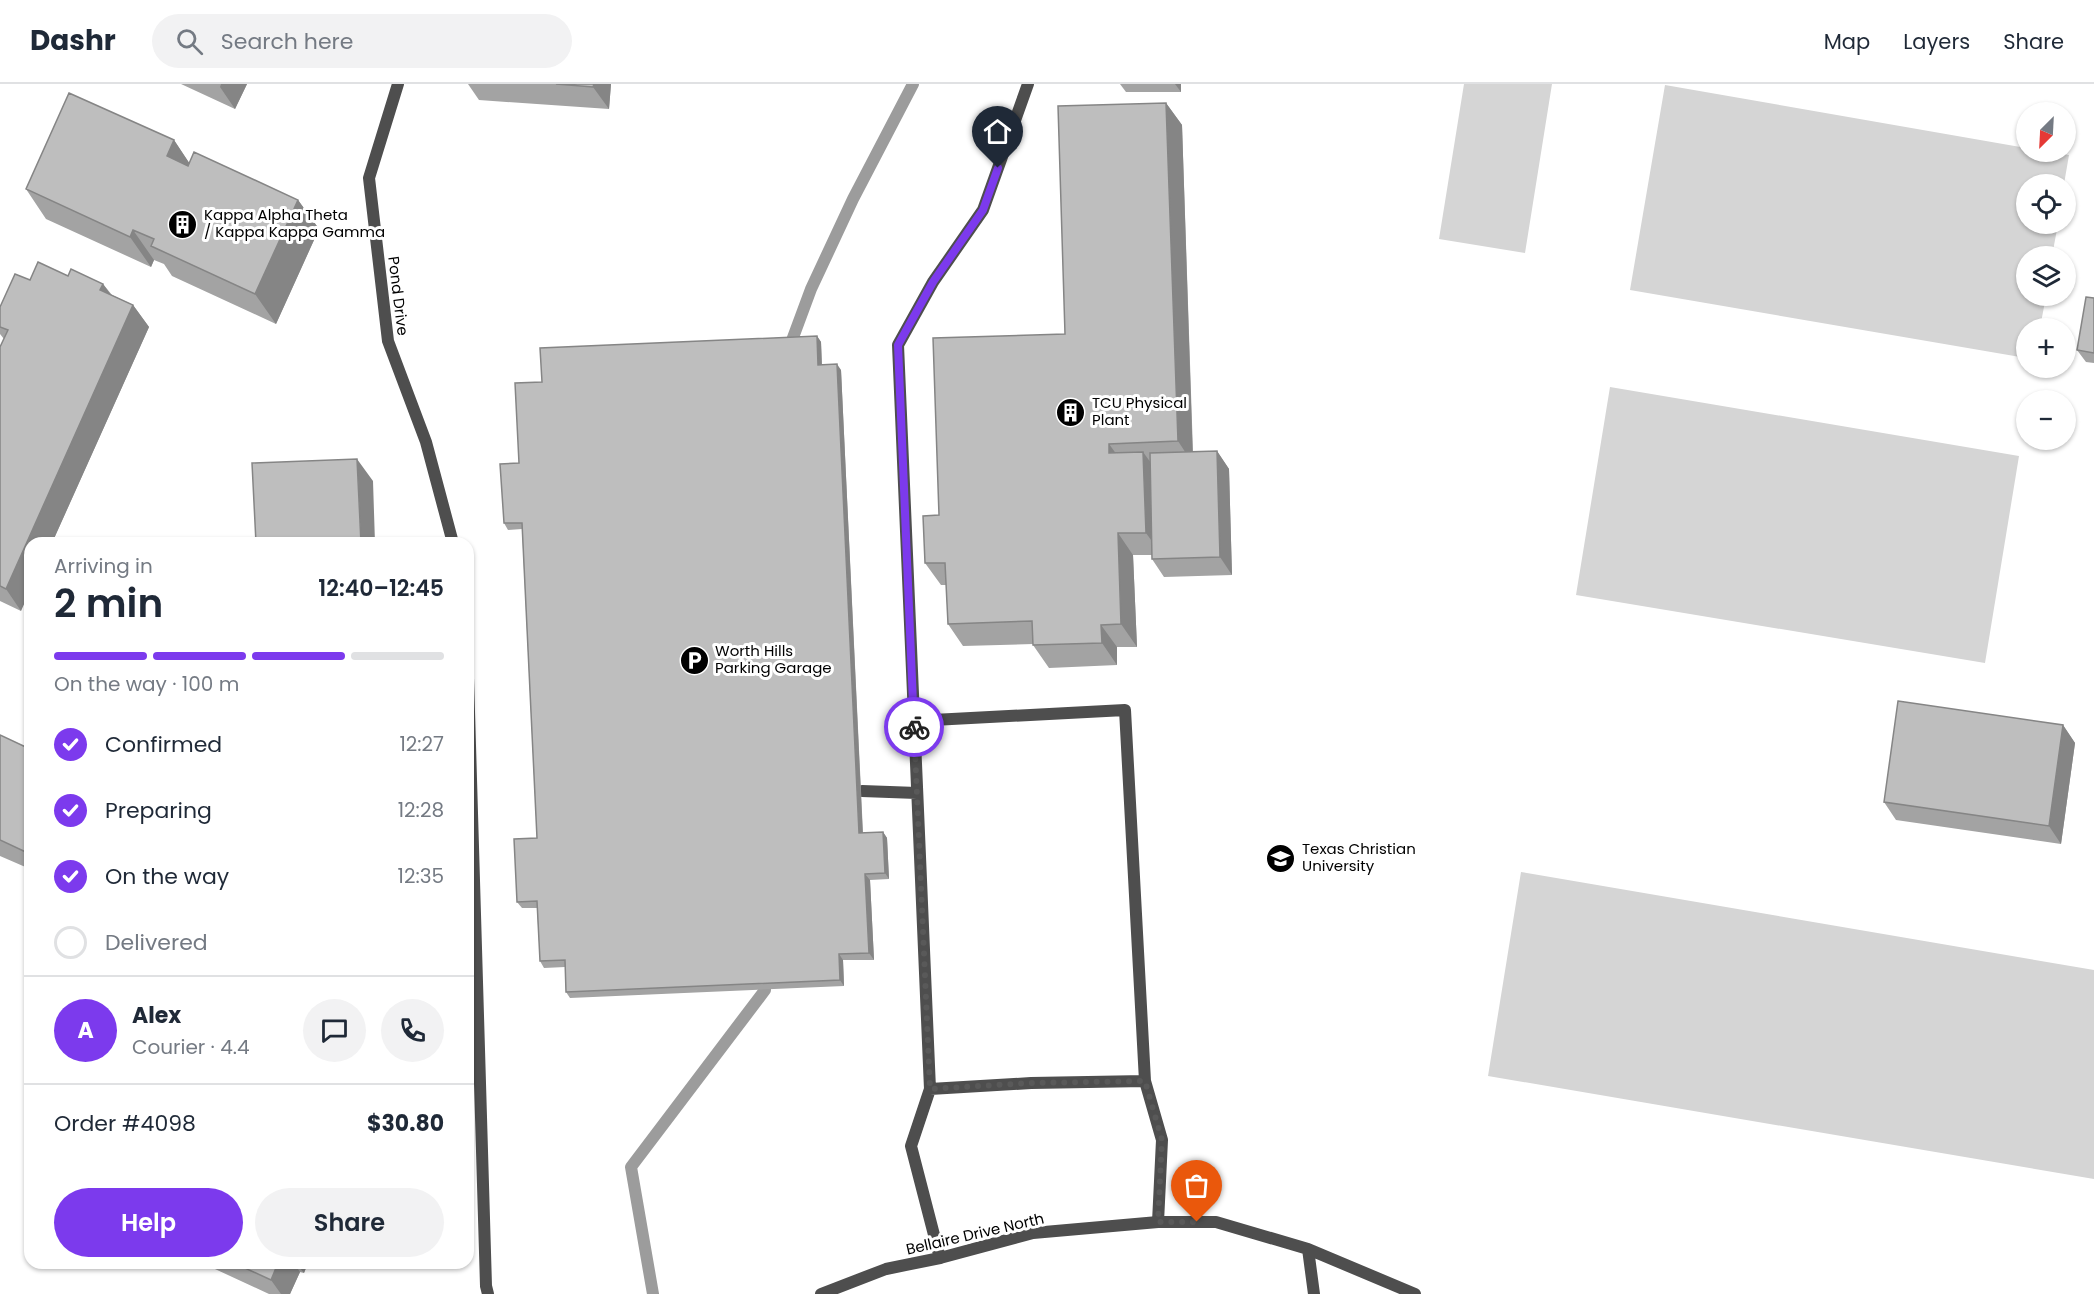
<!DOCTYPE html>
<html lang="en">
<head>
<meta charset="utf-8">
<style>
	body { margin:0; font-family:Poppins,sans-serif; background:#f2f2f3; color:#1f2937; height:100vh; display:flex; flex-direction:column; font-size:22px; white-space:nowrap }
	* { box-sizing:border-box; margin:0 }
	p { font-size:20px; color:#747a83 }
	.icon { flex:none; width:33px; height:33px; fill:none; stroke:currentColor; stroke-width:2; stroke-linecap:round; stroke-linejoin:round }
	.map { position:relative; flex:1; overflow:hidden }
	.details { position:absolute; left:24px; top:453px; width:450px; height:732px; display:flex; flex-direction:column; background:#fff; border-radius:18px; box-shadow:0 2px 4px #0004 }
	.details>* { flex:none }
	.needle { width:39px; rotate:204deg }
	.controls { position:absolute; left:2016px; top:18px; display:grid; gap:12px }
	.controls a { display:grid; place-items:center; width:60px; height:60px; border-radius:50%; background:#fff; box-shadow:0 2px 4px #0004; font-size:30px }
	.pin { position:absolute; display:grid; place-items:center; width:51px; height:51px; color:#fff; margin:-62px -26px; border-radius:50% 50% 50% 0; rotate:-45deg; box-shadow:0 0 6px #0007 }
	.pin .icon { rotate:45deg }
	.courier { position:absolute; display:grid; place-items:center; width:60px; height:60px; margin:-30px; border:4px solid #7c3aed; border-radius:50%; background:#fff; color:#222; box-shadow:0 2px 8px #0007 }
	.headline em { font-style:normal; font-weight:600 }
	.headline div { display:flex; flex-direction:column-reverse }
	.headline { display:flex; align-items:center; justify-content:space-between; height:102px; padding:0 30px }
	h1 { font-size:39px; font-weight:600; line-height:45px }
	.bar { display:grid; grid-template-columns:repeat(4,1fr); gap:9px 6px; align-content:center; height:72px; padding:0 30px }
	.bar i { height:8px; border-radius:4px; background:#e0e1e3 }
	.bar .active { background:#7c3aed }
	.bar p { grid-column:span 4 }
	.line { display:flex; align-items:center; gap:15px; padding:0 30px; border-top:2px solid #e0e1e3 }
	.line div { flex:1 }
	.round { display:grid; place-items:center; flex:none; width:63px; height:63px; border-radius:32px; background:#f2f2f3 }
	ol { padding:0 30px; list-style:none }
	li { display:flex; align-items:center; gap:18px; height:66px }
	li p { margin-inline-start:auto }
	li .icon { padding:6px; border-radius:50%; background:#7c3aed; color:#fff; stroke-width:4 }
	li:last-child { color:#747a83 }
	li i { width:33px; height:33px; border:3px solid #e0e1e3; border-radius:50% }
	.action { display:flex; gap:12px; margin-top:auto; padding:12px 30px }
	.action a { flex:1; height:69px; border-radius:36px; background:#7c3aed; color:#fff; font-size:24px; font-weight:600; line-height:69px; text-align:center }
	.action a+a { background:#f2f2f3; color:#1f2937 }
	header { display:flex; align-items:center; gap:36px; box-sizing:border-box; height:84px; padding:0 30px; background:#fff; border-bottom:2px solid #e0e1e3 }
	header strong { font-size:28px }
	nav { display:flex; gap:33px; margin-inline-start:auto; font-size:21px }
	.search { width:420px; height:54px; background:#f2f2f3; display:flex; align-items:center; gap:15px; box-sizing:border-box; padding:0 21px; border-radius:33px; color:#747a83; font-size:22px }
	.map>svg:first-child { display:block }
	.green { fill:#d5d5d5 }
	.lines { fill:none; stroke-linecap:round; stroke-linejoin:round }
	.stream { stroke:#9c9c9c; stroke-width:12 }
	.service { stroke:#4e4e4e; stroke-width:12 }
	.minor { stroke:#4e4e4e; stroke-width:12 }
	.wall { fill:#a3a3a3 }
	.shaded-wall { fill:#858585 }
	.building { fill:#bebebe; stroke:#858585; stroke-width:1.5 }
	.done { stroke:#595959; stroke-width:6; stroke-dasharray:0 10.8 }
	.route { stroke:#7c3aed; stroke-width:8 }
	.labels { text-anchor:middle; stroke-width:6; stroke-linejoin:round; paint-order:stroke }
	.poi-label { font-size:15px; fill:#000; stroke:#fff; text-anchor:start }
	.street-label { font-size:15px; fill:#000; stroke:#fff }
</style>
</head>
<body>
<header>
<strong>Dashr</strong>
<div class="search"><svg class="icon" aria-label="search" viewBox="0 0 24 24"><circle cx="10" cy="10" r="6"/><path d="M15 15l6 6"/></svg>Search here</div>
<nav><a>Map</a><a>Layers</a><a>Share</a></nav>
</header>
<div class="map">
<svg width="2094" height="1210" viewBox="0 0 2094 1210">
	<rect width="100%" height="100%" fill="#fff"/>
	<!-- green -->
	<path class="green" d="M1464 0H1552L1525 169 1439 155Z
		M1665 1 2026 64V68H2048L2069 71 2064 100H2026V140H2058L2052 172H2026V212H2046L2040 244H2026V274L1630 206Z
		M1610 303 2019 372 1985 579 1576 511Z
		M1521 788 2094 886V1095L1488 992Z"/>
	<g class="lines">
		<!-- stream -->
		<path class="stream" d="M791 268V259L811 205 853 115 913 0
			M653 1210 631 1083 765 906V891"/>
		<!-- service -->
		<path class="service" d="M914 637 1125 626 1145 997 1162 1056 1158 1138
			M862 707 917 709
			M930 1005 1031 999 1145 997
			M940 1174 911 1062 930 1005 898 261 933 198 983 126 1028 0"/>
		<!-- minor -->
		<path class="minor" d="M398 0 369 94 388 257 426 358 453 459
			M468 594 486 1202 488 1210
			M1308 1165 1314 1210
			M821 1210 886 1185 940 1174 1033 1149 1158 1138H1216L1308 1165 1415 1210"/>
	</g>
	<!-- wall -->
	<path class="wall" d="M181 0H247L235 25Z
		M468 0H611L609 25 479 16Z
		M1120 0H1181V8H1126Z
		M1166 19 1182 41 1193 368 1217 367 1229 385 1232 491 1164 493 1152 475V471H1133L1137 563H1117V581L1049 584 1033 561V560L963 562 948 540 946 501H941L925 479 939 431 1065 250Z
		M174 56 189 79 298 116 319 145 276 240 172 192 164 180 154 176 151 183 46 135 26 105Z
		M68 192 103 200 112 211 133 221 149 243 52 459H30L21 527 0 517V263L4 255 0 250V223Z
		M2094 214V279L2086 278 2077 266Z
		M817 252 821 258 822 281 841 286 863 749 883 748 887 754 889 795 870 796 874 876H843L844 902 570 914 566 908 565 883 544 884 540 877 537 824H522L517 818 537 754 522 445 508 446 504 439 542 298Z
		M2063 641 2075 659 2061 760 1896 736 1884 718Z
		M0 651 30 665V785L0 772Z
		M202 1179H308L304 1189 300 1188 290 1210H269Z"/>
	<!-- shaded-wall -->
	<path class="shaded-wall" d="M221 0H247L235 25 220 3Z
		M594 0H611L609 25 593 3Z
		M1175 0H1181V8Z
		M1166 19 1182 41 1193 380 1178 357Z
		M174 56 194 86 167 72Z
		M298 116 319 145 276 240 255 210Z
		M133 146 154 176 151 183 130 153Z
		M103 200 119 222 100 206Z
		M133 221 149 243 52 459H30V507L21 527 6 505Z
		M817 252 821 258 822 287 818 281Z
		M837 280 841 286 863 755 859 749Z
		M1109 360 1125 382 1109 369Z
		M1217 367 1229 385 1232 491 1220 473Z
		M1143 368 1159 390 1162 471 1146 449Z
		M357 375 373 397 375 459H361Z
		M1118 449 1133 471 1137 563 1121 540Z
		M1101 541 1117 563V581L1102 559Z
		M2063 641 2075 659 2061 760 2049 742Z
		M883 748 887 754 889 795 885 789Z
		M865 790 870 796 874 876 869 869Z
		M839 870 843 876 844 902 840 896Z
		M278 1179H294L300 1188 290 1210H281L271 1196Z
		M296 1179H308L304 1189Z"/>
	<!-- building -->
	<path class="building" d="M556 0H594L593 3Z
		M69 9 174 56 167 72 188 82 194 68 298 116 255 210 151 162 154 155 133 146 130 153 26 105Z
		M1166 19 1178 357 1109 360V369L1143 368 1146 449H1118L1121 540 1101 541 1102 559 1033 561 1032 537 948 540 945 479H925L923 432 939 431 933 254 1065 250 1058 22Z
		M38 178 68 192 71 185 103 200 100 206 133 221 6 505 0 502V263L8 246 0 243V223L15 190 30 196Z
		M2086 213 2094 214V269L2077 266Z
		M817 252 818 281 837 280 859 749 883 748 885 789 865 790 869 869 839 870 840 896 566 908 565 876 540 877 537 817 517 818 514 755 537 754 522 439H504L500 380 519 379 515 299 542 298 540 264Z
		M1217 367 1220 473 1152 475 1150 369Z
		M357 375 361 459H256L252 379Z
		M1898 617 2063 641 2049 742 1884 718Z
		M0 651 30 665V770L0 756Z
		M234 1179H278L271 1196Z"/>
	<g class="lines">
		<!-- done -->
		<path class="done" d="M914 643 930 1005 1030 999 1145 997 1162 1056 1158 1138H1197"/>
		<!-- route -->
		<path class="route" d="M914 643 898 261 933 198 983 126 998 84"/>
	</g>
	<!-- icons -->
	<defs>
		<symbol id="building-disc" viewBox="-11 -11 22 22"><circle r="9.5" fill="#000" stroke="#fff"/><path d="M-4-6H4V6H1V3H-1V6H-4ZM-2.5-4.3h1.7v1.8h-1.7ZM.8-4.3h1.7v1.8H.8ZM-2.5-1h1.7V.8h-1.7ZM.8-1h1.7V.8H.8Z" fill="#fff"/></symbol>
		<symbol id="parking-disc" viewBox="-11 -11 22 22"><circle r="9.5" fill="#000" stroke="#fff"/><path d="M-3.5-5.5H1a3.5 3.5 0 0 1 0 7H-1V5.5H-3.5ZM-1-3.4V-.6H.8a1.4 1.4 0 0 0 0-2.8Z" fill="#fff"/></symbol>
		<symbol id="university-disc" viewBox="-11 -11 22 22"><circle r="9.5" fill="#000" stroke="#fff"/><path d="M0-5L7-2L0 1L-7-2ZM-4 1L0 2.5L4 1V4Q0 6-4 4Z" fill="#fff"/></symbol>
	</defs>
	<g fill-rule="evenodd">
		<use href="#building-disc" x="166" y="124" width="33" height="33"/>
		<use href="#building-disc" x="1054" y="312" width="33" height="33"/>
		<use href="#parking-disc" x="678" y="560" width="33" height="33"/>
		<use href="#university-disc" x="1264" y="758" width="33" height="33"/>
	</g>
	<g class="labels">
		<!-- poi labels -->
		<g class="poi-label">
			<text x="204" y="136">Kappa Alpha Theta<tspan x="204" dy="17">/ Kappa Kappa Gamma</tspan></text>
			<text x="1092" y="324">TCU Physical<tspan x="1092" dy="17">Plant</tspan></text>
			<text x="715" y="572">Worth Hills<tspan x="715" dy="17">Parking Garage</tspan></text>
			<text x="1302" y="770">Texas Christian<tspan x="1302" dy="17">University</tspan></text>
		</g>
		<!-- street labels -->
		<g class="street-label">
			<text transform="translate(398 212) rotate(83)" y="5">Pond Drive</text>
			<text transform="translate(975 1150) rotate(-13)" y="5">Bellaire Drive North</text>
		</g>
	</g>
</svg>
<div class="controls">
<a><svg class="needle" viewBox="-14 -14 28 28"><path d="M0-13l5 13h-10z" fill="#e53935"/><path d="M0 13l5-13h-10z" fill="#747a83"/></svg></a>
<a><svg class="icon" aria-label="locate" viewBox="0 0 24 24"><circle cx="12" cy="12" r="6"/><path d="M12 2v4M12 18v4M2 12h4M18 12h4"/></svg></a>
<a><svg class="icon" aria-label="layers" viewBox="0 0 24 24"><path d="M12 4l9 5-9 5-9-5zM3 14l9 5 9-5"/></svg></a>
<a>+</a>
<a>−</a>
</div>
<div class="pin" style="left:1197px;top:1138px;background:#ea580c"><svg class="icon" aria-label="bag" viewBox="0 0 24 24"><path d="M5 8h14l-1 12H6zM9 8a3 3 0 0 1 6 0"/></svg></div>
<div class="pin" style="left:998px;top:84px;background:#1f2937"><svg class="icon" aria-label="home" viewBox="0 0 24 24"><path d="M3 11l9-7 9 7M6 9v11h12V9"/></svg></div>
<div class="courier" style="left:914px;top:643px"><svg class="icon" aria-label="bike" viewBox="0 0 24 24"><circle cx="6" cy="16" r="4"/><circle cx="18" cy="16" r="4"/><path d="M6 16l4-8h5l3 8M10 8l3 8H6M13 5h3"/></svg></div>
<section class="details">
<div class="headline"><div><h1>2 min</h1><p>Arriving in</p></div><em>12:40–12:45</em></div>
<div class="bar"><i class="active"></i><i class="active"></i><i class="active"></i><i></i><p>On the way · 100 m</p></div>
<ol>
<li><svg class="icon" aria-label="check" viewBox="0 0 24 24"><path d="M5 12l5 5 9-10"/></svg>Confirmed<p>12:27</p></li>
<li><svg class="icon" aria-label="check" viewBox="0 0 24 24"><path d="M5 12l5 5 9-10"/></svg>Preparing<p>12:28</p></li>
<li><svg class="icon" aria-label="check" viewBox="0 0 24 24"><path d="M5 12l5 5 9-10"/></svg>On the way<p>12:35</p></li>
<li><i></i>Delivered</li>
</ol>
<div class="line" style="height:108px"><b class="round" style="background:#7c3aed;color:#fff">A</b><div><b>Alex</b><p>Courier · 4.4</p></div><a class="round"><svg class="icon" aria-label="chat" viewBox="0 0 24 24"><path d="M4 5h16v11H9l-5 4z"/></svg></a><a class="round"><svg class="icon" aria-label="phone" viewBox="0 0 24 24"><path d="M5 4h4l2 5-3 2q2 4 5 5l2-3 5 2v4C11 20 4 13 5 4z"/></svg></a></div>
<div class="line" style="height:78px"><div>Order #4098</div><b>$30.80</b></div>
<div class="action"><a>Help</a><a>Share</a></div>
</section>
</div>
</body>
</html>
